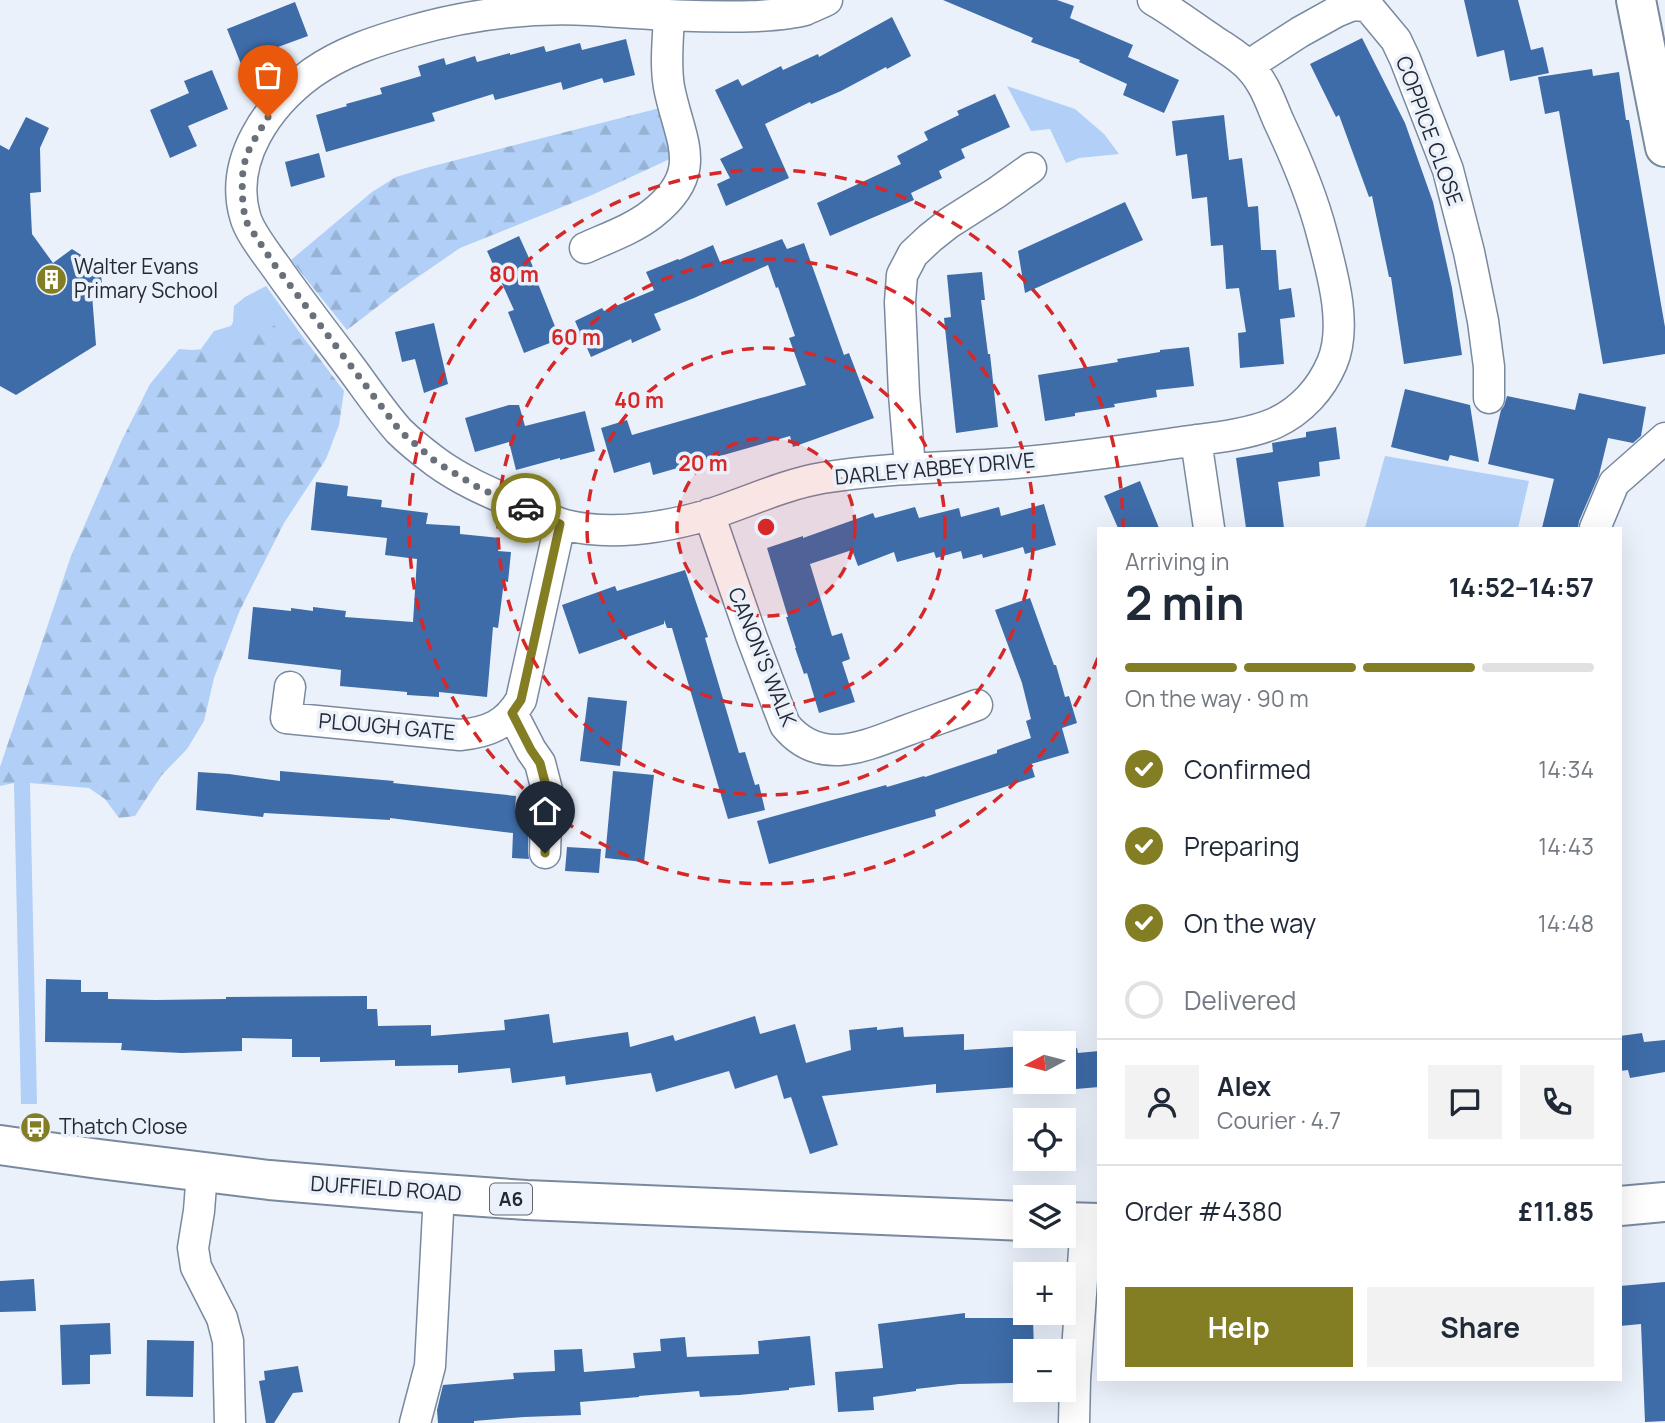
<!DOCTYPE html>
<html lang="en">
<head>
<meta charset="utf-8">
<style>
	body { margin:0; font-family:Manrope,sans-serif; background:#f2f2f3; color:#1f2937; height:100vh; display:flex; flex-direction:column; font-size:26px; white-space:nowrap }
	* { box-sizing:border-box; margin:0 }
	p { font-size:23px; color:#747a83 }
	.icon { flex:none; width:38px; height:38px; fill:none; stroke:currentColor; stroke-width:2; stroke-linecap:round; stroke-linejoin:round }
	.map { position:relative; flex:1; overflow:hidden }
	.drawer { position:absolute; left:1097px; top:527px; width:525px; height:854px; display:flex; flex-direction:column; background:#fff; border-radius:0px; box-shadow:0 7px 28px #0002 }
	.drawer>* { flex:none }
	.needle { width:46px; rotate:263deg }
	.controls { position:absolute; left:1013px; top:1031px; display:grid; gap:14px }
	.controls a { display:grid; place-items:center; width:63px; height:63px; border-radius:0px; background:#fff; box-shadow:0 7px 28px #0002; font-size:35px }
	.pin { position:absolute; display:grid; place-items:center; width:60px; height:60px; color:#fff; margin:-72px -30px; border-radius:50% 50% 50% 0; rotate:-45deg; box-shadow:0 0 7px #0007 }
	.pin .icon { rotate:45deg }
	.courier { position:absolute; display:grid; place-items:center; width:70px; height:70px; margin:-35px; border:5px solid #837d24; border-radius:50%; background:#fff; color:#222; box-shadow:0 2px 9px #0007 }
	.headline em { font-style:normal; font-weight:700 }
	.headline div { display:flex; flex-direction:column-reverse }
	.headline { display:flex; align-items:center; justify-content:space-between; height:119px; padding:0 28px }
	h1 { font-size:46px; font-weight:700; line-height:52px }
	.bar { display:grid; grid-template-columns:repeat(4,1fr); gap:10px 7px; align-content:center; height:84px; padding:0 28px }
	.bar i { height:9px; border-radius:5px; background:#e0e1e3 }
	.bar .current { background:#837d24 }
	.bar p { grid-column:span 4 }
	.line { display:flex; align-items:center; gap:18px; padding:0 28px; border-top:2px solid #e0e1e3 }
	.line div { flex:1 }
	.round { display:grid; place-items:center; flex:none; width:74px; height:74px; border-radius:0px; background:#f2f2f3 }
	ol { padding:0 28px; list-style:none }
	li { display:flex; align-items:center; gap:21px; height:77px }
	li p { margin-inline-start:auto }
	li .icon { padding:7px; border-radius:50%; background:#837d24; color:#fff; stroke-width:4 }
	li:last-child { color:#747a83 }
	li i { width:38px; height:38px; border:4px solid #e0e1e3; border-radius:50% }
	.button { display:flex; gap:14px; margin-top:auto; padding:14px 28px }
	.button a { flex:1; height:80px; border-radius:0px; background:#837d24; color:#fff; font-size:28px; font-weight:700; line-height:80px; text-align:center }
	.button a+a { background:#f2f2f3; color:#1f2937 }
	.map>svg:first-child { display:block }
	.green { fill:#b1cff7 }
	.forest { fill:url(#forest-firs) }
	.building { fill:#3e6ca8 }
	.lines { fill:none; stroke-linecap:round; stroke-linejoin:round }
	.minor-casing { stroke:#79899e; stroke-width:33 }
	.tertiary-casing { stroke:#79899e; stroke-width:42 }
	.primary-casing { stroke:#79899e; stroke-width:42 }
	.minor { stroke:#fff; stroke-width:30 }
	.tertiary { stroke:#fff; stroke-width:38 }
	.primary { stroke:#fff; stroke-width:38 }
	.done { stroke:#697079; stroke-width:7; stroke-dasharray:0 12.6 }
	.route { stroke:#837d24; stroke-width:9 }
	.ring { fill:none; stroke:#d62828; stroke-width:3.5; stroke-dasharray:12 9 }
	.labels { text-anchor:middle; stroke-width:7; stroke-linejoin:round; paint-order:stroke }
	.shield { fill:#eaf1fb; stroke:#5f666f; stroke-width:2 }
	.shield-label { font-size:19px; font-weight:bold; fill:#242a33 }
	.street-label { font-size:21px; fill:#242a33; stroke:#eaf1fb }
	.poi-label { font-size:21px; fill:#242a33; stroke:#eaf1fb; text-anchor:start }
	.centre { fill:#d62828; stroke:#eaf1fb; stroke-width:3.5 }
	.ring-label { font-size:21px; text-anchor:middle; font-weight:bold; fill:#d62828; stroke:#eaf1fb; stroke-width:7; stroke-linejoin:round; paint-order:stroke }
</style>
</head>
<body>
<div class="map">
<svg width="1665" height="1423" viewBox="0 0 1665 1423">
	<defs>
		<pattern id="forest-firs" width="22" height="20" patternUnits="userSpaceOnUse" patternTransform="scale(1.75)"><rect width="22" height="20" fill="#b1cff7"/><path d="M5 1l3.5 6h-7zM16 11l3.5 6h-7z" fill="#98b2d4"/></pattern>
	</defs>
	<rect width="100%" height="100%" fill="#eaf1fb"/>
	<!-- green -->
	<path class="green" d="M1007 86 1075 109 1104 134 1119 154 1079 158 1066 163 1050 129 1031 131Z
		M266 286 303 337 292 341 242 340 227 347 218 349H201L214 331 231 326 233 322 234 306 245 297Z
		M1385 456 1529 481 1518 528H1365Z
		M14 783H30L37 1104H21Z"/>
	<!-- forest -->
	<path class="forest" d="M660 108 672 158 592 195 460 248 399 290 347 330 291 260 372 192 396 177 429 167Z
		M271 323 292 341 303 337 344 391 339 425 326 459 284 523 240 610 214 678 204 721 187 749 161 776 135 816 119 818 105 799 89 788 30 783H14L0 786V767L71 556 121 442 150 384 179 349 192 350 227 347Z"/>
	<!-- building -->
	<path class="building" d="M943 0H1057L1074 6 1070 18 1133 45 1128 57 1179 80 1164 113 1123 95 1127 84 1079 62 1080 60 1031 42 1033 38Z
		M1464 0H1518L1531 50 1543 47 1549 73 1510 81 1504 50 1477 57Z
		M295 2 308 36 267 51 270 58 243 69 227 29Z
		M892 17 911 56 887 69 886 67 841 91 811 104 810 102 765 124 789 178 726 206 717 184 730 178 720 159 743 148 715 90 738 79 742 86 781 66 783 70 818 54 819 57Z
		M1362 38 1405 123 1433 202 1452 288 1462 355 1404 364 1391 277H1389L1372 196 1369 197 1339 115 1336 117 1310 64Z
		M626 39 635 75 604 83 602 78 563 90 561 82 495 100 493 94 432 113 435 121 326 152 316 115 347 106 346 104 382 94 380 88 421 76 418 66 444 58 446 65 475 56 477 62 510 53V55L544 46 546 52 580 43 582 50Z
		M1592 69 1593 76 1619 72 1626 120H1629L1665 327V354L1603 364 1559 111 1545 114 1538 77Z
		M212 70 228 109 188 126 197 146 170 158 150 110 189 93 184 81Z
		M995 94 1010 127 961 149 965 158 939 171 942 178 911 193 914 200 830 236 817 203 901 164 897 156 928 140 924 132 959 115 957 111Z
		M1224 115 1229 160 1242 158 1248 207 1258 206 1261 250H1276L1279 290 1291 288 1295 317 1280 319 1284 364 1240 368 1238 333 1246 332 1239 288 1226 289 1223 245 1211 246 1207 197 1192 199 1187 154 1176 156 1172 121Z
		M26 117 49 128 40 148 41 192 30 193 32 234 53 263 72 249 101 268 102 289 92 295 96 345 16 395 0 386V145L9 150Z
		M319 153 325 177 291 187 285 162Z
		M1125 202 1143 240 1025 293 1018 251Z
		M519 236 539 280 537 281 560 339 524 353 508 312 514 310 487 251Z
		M782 239 787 249 804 243 844 355 849 353 874 418 793 447 790 436 653 475 650 462 614 473 601 428 627 420 632 435 806 385 789 338 795 336 778 287 776 288 768 265 694 298 654 314 661 330 632 343 631 339 591 357 575 321 602 308 604 311 654 290 646 272 678 259 679 260 713 245 720 262Z
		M982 272 985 300H981L988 354H990L998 427 956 433 944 318 951 317 947 275Z
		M434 323 448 384 424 393 415 359 402 362 395 332Z
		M1189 347 1194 386 1156 390 1157 397 1114 404 1115 407 1075 413V416L1045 421 1038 375 1118 362 1117 359 1160 352V350Z
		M1405 389 1470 405 1479 462 1450 455 1448 461 1391 447Z
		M1579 393 1646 407 1641 436 1633 443 1608 438 1599 475 1579 521 1578 528H1542L1554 479 1488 464 1501 410 1504 406 1507 396 1575 410Z
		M509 405H519L525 426 585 411 595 451 560 460V458L516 470 509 442 475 452 465 418Z
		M1336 427 1340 459 1319 462 1320 476 1278 482 1284 528H1246L1236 458 1273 452 1272 443 1306 437V432Z
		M1140 481 1159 528H1118L1104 496Z
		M316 482 348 486 347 496 382 500 381 507 428 513 426 524 460 526V534L500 538 498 551 511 552 508 582 504 581 498 628 493 627 487 697 439 692V697L407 695V692L340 686 341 670 248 659 253 607 291 611V608L313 611V607L346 611 345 617 413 622 417 559 385 555 387 538 311 530Z
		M1044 504 1056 545 1025 554 1023 547 983 558 982 554 963 559 961 551 936 558 934 552 897 562 894 552 858 566 852 550 810 564 832 636 842 633 850 659 842 662 855 702 819 713 807 673 804 674 795 648H796L786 617H788L767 548 803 536V538L873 513 875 518 915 507 919 518 959 508 961 517 999 507 1001 516Z
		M685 570 708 637 705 638 739 753 745 752 755 785 759 784 765 810 728 819 672 628H667L664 620V624L579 654 562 605 615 586 617 591Z
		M1030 598 1054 665H1056L1065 697 1069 696 1077 723 1062 728 1069 753 1031 764 1035 777 935 810 936 816 769 864 757 821 886 785 887 787 924 776 925 777 997 753V750L1031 738 1026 721 1031 719 1022 683 995 610Z
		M588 697 627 701 620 766 580 761Z
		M280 771 394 781 393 783 516 796 515 811H529L528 852 529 859 512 858 513 833 390 818V820L264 813 263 817 196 810 198 772 229 774 280 781Z
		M613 771 654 775 644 862 605 858Z
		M567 847 601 849 599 873 565 871Z
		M46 979 81 980V992H108V999L156 1000 226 999V997L367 996V1009H377L378 1026 431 1025V1036L505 1030 504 1020 549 1014 553 1043 628 1032 630 1047 673 1035 675 1041 755 1016 760 1034 795 1024 806 1063 851 1050 849 1030 877 1027V1030L903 1027 904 1037 964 1034V1050L1026 1046V1082H1064V1049L1077 1048 1078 1053 1099 1051V1087L1018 1094V1087L936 1093V1084L822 1096 838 1145 810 1154 791 1097 784 1099 777 1075 735 1089 729 1071 656 1092 651 1073 566 1085 565 1076 512 1083 510 1068 458 1073V1065L395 1066V1060L320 1062V1057H292V1039L242 1038V1051L182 1053 121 1050 122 1043 45 1042Z
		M1642 1033 1644 1042 1665 1040V1072L1630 1078 1628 1070 1620 1071V1036Z
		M34 1279 36 1311 0 1312V1281Z
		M1665 1282V1421L1645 1422 1641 1324 1620 1326V1286Z
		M965 1313V1318H1033L1034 1351 1013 1352V1383L959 1384 916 1389V1391L873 1397 874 1410 838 1412 835 1372 883 1368 878 1324Z
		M110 1323 111 1354 90 1355V1384L62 1385 60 1325Z
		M810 1336 815 1385 789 1388V1390L739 1395 700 1397 699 1391 639 1396V1397L580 1402 581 1415 524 1417 474 1421V1423H438L437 1410 443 1385 514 1379 513 1373 555 1371 554 1350 582 1349 584 1372 635 1368 633 1353 661 1351 660 1339 685 1337 687 1357 759 1354 758 1341Z
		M147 1340 194 1341 193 1397 146 1396Z
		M298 1366 303 1392 293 1393 274 1423H266L259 1381 265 1380 264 1371Z"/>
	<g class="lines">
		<defs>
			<path id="minor" d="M827 0C825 1 807 9 805 10 790 14 773 15 758 16 700 18 647 14 589 10 529 7 470 14 411 31 376 41 342 52 312 73 268 105 229 160 245 216 249 232 266 253 276 267 299 300 324 332 348 364 364 385 381 411 399 431 410 442 424 453 436 462 462 481 491 493 521 506 536 512 550 521 565 525 611 536 663 528 708 515 746 503 782 485 822 478 882 468 942 468 1002 464 1058 460 1113 452 1169 444 1201 439 1246 436 1275 423 1301 411 1321 389 1332 363 1348 326 1332 272 1322 234 1312 195 1296 158 1279 122 1271 104 1265 84 1251 69 1241 57 1226 49 1213 40 1193 27 1174 12 1153 0
				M1249 65 1300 32 1336 12 1353 5 1365 6 1371 10 1396 40 1405 59 1448 170 1469 252 1483 321 1489 367V398
				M585 248C607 238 633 229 652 214 707 171 679 140 669 87 665 64 668 40 669 16
				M1196 440 1209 528
				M910 468 904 394 900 302 902 275 913 254 930 238 949 223 996 193 1031 168
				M709 514 752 638 785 725C819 767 863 747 905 731 929 722 953 714 977 705
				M1595 528 1614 483 1665 438
				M290 687 286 718 460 735C489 732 506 725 521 700L560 524
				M512 713 531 750 540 763 547 790 545 853
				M202 1172 199 1211 193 1248 196 1267 222 1318 228 1341 230 1423
				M415 1423 430 1366 439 1193
				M1074 1423 1075 1379 1086 1223"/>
			<path id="tertiary" d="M1636 0 1665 147"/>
			<path id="primary" d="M0 1145 99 1159 269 1180 400 1191 526 1200 1026 1221
				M1620 1206 1665 1202
				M1064 1222 1099 1223"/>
		</defs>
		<!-- minor casing -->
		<use href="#minor" class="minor-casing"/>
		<!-- tertiary casing -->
		<use href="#tertiary" class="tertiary-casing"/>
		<!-- primary casing -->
		<use href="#primary" class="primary-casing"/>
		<!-- minor -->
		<use href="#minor" class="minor"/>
		<!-- tertiary -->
		<use href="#tertiary" class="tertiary"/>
		<!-- primary -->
		<use href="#primary" class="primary"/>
	</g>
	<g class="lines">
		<!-- done -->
		<path class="done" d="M268 117 250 147 243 167 242 193 245 220 274 264 400 431 436 462 481 489 526 508"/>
		<!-- route -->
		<path class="route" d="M526 508 560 524 521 700 512 713 531 750 540 763 547 790 545 853"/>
	</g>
	<!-- distance rings -->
	<circle cx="766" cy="527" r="89" fill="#d62828" fill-opacity=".12"/>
	<g class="ring">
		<circle cx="766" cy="527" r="89"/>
		<circle cx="766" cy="527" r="179"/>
		<circle cx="766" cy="527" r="268"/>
		<path d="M1098 658A357 357 0 1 1 1123 527"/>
	</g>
	<!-- icons -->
	<defs>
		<symbol id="building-disc" viewBox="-11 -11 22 22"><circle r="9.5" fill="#837d24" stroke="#eaf1fb"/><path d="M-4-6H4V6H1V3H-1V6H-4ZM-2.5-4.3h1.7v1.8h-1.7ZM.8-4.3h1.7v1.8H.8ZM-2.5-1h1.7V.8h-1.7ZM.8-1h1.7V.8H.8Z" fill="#fff"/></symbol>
		<symbol id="bus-disc" viewBox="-11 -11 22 22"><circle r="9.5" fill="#837d24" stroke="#eaf1fb"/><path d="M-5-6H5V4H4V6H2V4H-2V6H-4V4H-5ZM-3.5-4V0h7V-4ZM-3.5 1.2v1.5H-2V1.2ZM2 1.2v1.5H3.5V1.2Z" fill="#fff"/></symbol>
	</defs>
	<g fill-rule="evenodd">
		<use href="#building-disc" x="34" y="262" width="35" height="35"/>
		<use href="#bus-disc" x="18" y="1110" width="35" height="35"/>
	</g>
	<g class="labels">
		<!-- shield labels -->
		<rect class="shield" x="490" y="1183.5" width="42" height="31" rx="5"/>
		<g class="shield-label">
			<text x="511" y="1206">A6</text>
		</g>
		<!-- street labels -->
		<g class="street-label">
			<text transform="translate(1429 131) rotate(70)" y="7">COPPICE CLOSE</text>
			<text transform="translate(935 469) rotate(-5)" y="7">DARLEY ABBEY DRIVE</text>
			<text transform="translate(762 657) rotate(68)" y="7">CANON'S WALK</text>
			<text transform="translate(387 727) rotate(5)" y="7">PLOUGH GATE</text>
			<text transform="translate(386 1189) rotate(4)" y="7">DUFFIELD ROAD</text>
		</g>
		<!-- poi labels -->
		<g class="poi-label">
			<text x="74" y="274">Walter Evans<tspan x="74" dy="24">Primary School</tspan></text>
			<text x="59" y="1134">Thatch Close</text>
		</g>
	</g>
	<circle cx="766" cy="527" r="10" class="centre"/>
	<g class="ring-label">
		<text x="514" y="282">80 m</text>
		<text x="576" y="345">60 m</text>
		<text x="639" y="408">40 m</text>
		<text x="703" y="471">20 m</text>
	</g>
</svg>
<div class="controls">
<a><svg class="needle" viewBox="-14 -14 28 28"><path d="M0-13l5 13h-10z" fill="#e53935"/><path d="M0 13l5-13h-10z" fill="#747a83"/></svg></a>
<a><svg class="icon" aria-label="locate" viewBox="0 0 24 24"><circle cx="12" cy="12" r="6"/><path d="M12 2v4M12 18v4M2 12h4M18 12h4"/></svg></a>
<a><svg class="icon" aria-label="layers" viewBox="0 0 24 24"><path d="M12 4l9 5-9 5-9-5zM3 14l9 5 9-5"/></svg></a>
<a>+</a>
<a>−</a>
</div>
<div class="pin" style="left:268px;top:117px;background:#ea580c"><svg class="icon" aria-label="bag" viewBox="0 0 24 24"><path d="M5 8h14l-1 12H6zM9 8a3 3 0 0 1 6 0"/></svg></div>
<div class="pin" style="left:545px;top:853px;background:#1f2937"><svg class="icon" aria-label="home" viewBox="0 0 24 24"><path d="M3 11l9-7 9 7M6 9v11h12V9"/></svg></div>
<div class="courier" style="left:526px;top:508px"><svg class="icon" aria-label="car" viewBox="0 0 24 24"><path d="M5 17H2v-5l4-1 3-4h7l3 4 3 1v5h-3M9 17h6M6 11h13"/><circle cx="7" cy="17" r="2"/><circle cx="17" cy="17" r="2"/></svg></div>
<section class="drawer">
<div class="headline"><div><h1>2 min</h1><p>Arriving in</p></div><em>14:52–14:57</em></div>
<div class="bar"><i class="current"></i><i class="current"></i><i class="current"></i><i></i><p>On the way · 90 m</p></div>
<ol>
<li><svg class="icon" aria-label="check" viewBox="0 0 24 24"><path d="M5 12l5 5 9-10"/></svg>Confirmed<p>14:34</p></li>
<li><svg class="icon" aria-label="check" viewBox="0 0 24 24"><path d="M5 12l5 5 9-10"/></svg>Preparing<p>14:43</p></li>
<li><svg class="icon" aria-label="check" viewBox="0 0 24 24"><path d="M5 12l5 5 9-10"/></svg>On the way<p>14:48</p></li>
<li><i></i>Delivered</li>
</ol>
<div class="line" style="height:126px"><a class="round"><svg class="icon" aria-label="person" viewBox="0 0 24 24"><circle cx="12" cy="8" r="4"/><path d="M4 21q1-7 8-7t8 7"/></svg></a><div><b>Alex</b><p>Courier · 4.7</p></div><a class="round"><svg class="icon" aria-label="chat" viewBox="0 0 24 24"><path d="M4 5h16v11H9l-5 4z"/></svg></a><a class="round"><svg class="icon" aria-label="phone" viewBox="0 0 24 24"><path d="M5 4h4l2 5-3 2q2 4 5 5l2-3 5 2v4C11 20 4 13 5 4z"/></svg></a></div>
<div class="line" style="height:91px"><div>Order #4380</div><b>£11.85</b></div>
<div class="button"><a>Help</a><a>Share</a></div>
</section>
</div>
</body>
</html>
